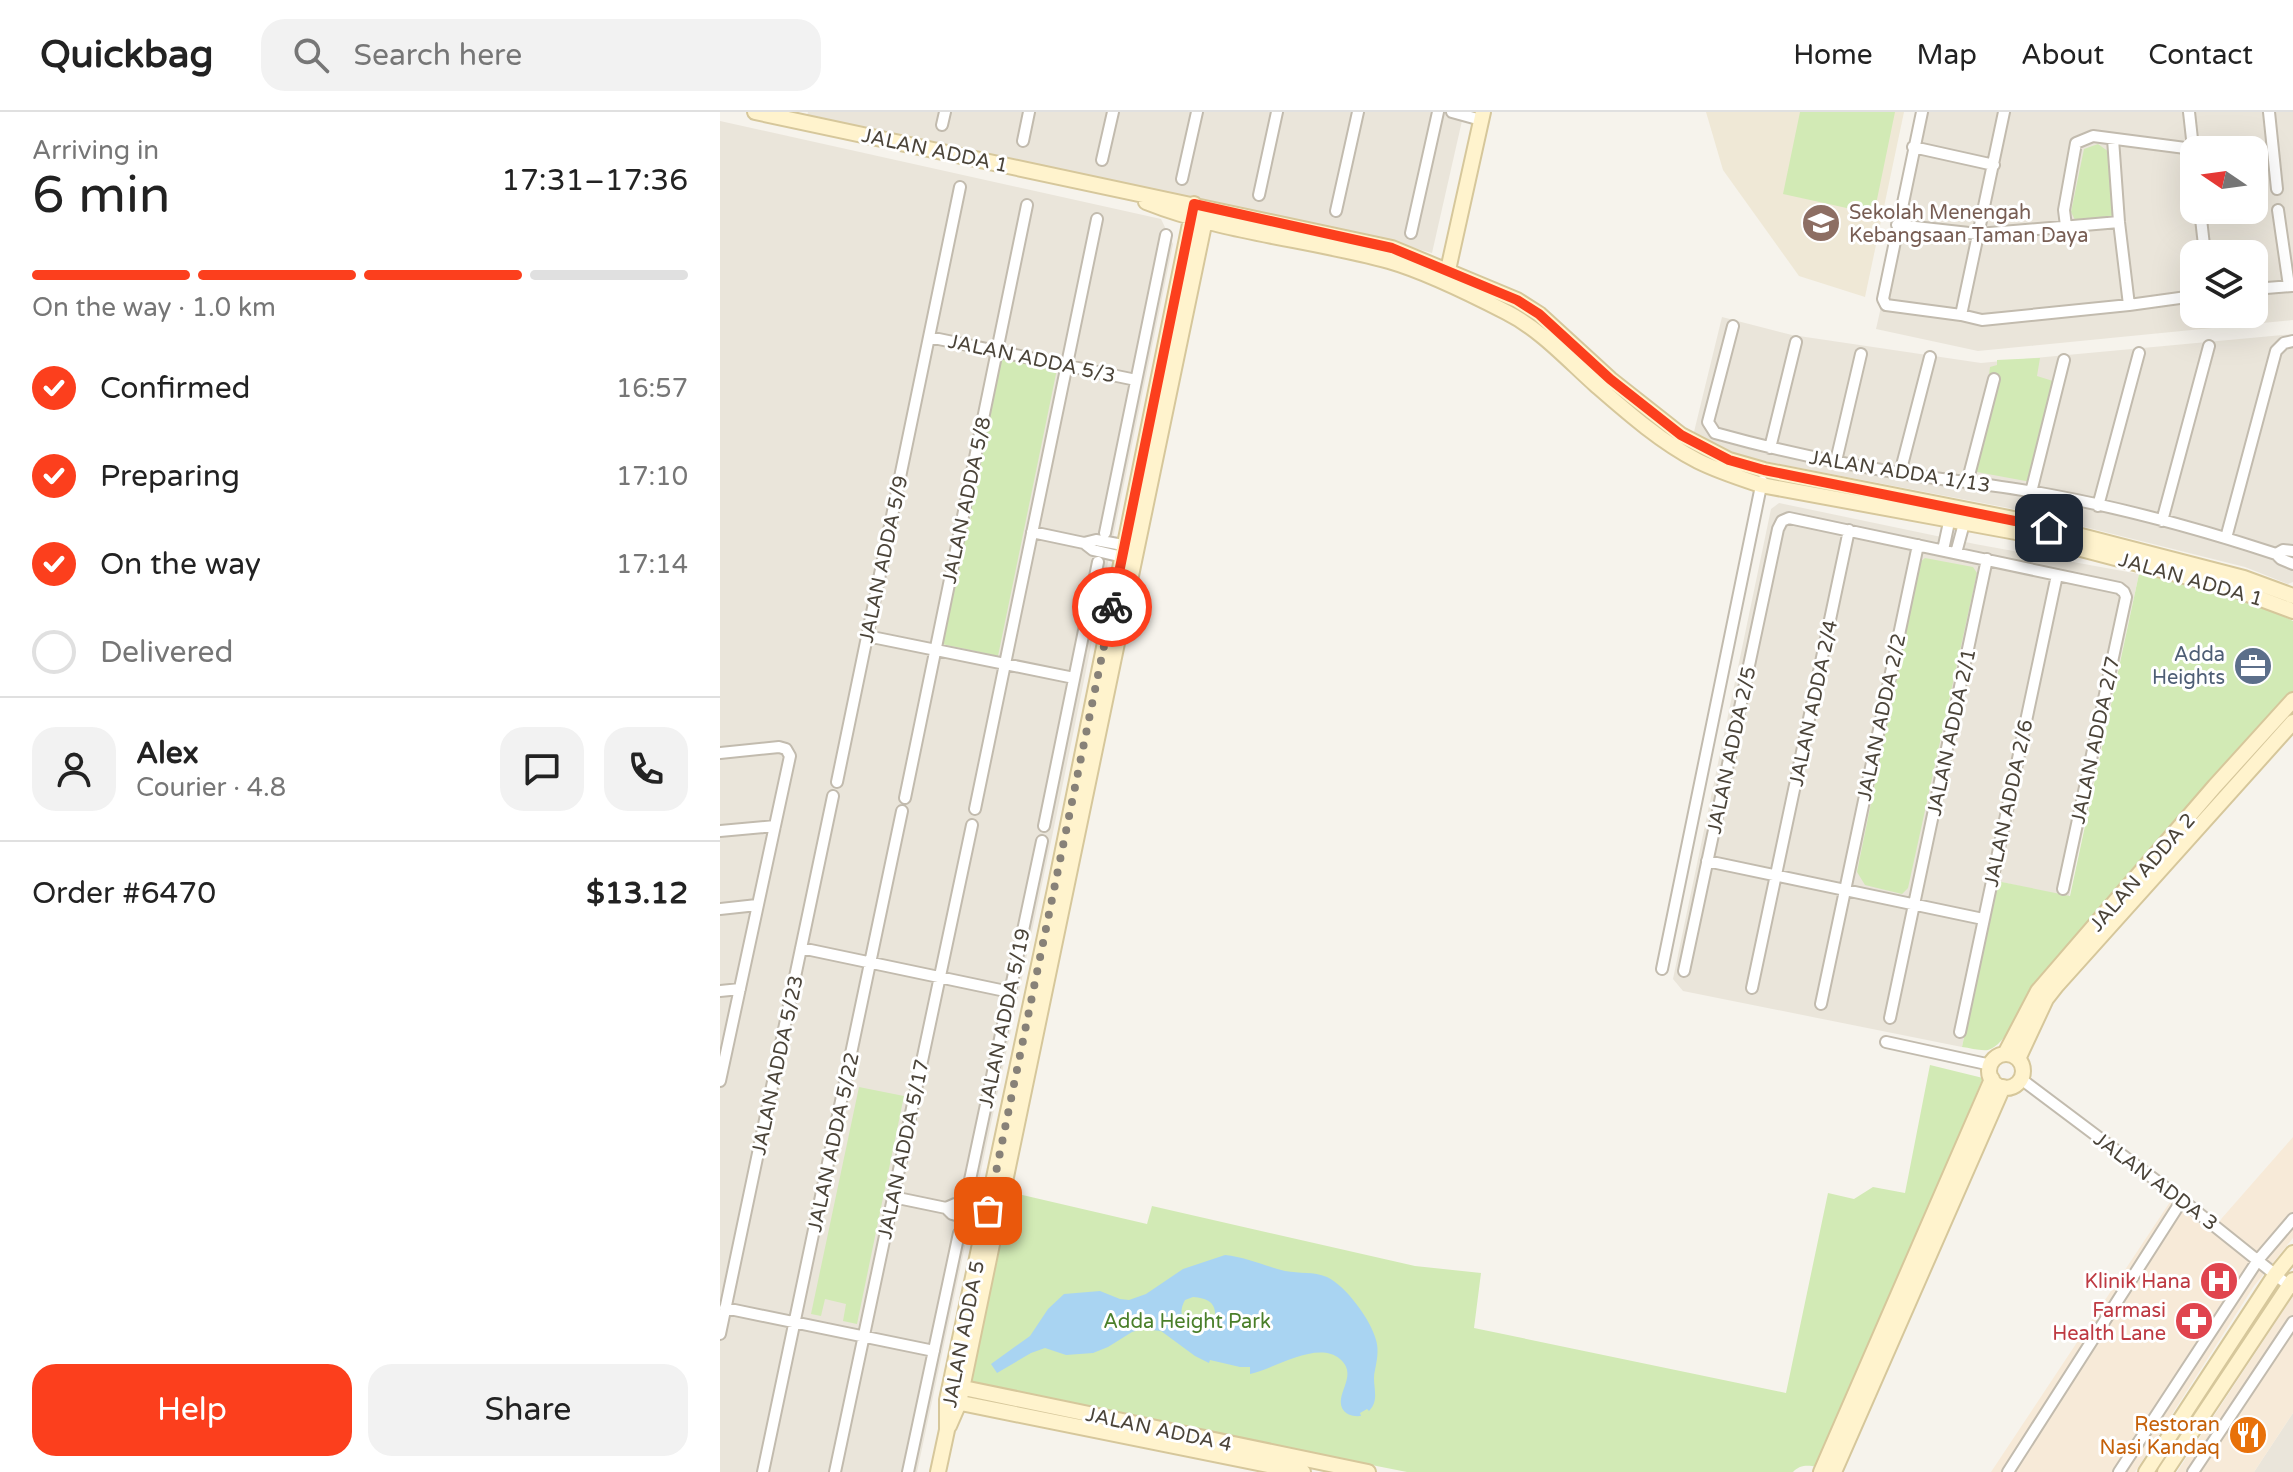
<!DOCTYPE html>
<html lang="en">
<head>
<meta charset="utf-8">
<style>
	body { margin:0; font-family:"Varela Round",sans-serif; background:#f2f2f2; color:#222; height:100vh; display:flex; flex-direction:column; font-size:30px; white-space:nowrap }
	* { box-sizing:border-box; margin:0 }
	p { font-size:26px; color:#767676 }
	.icon { flex:none; width:44px; height:44px; fill:none; stroke:currentColor; stroke-width:2; stroke-linecap:round; stroke-linejoin:round }
	.map { position:relative; flex:1; overflow:hidden }
	.sheet { display:flex; flex-direction:column; background:#fff; width:720px }
	.sheet>* { flex:none }
	.needle { width:52px; rotate:283deg }
	.buttons { position:absolute; left:1460px; top:24px; display:grid; gap:16px }
	.buttons a { display:grid; place-items:center; width:88px; height:88px; border-radius:16px; background:#fff; box-shadow:0 8px 32px #0002; font-size:40px }
	.pin { position:absolute; display:grid; place-items:center; width:68px; height:68px; color:#fff; margin:-34px; border-radius:16px; box-shadow:0 4px 12px #0006 }
	.courier { position:absolute; display:grid; place-items:center; width:80px; height:80px; margin:-40px; border:6px solid #fc3f1d; border-radius:50%; background:#fff; color:#222; box-shadow:0 2px 10px #0007 }
	.headline em { font-style:normal; font-weight:600 }
	.headline div { display:flex; flex-direction:column-reverse }
	.headline { display:flex; align-items:center; justify-content:space-between; height:136px; padding:0 32px }
	h1 { font-size:52px; font-weight:600; line-height:60px }
	.bar { display:grid; grid-template-columns:repeat(4,1fr); gap:12px 8px; align-content:center; height:96px; padding:0 32px }
	.bar i { height:10px; border-radius:6px; background:#e0e0e0 }
	.bar .selected { background:#fc3f1d }
	.bar p { grid-column:span 4 }
	.line { display:flex; align-items:center; gap:20px; padding:0 32px; border-top:2px solid #e0e0e0 }
	.line div { flex:1 }
	.round { display:grid; place-items:center; flex:none; width:84px; height:84px; border-radius:24px; background:#f2f2f2 }
	ol { padding:0 32px; list-style:none }
	li { display:flex; align-items:center; gap:24px; height:88px }
	li p { margin-inline-start:auto }
	li .icon { padding:8px; border-radius:50%; background:#fc3f1d; color:#fff; stroke-width:4 }
	li:last-child { color:#767676 }
	li i { width:44px; height:44px; border:4px solid #e0e0e0; border-radius:50% }
	.cta { display:flex; gap:16px; margin-top:auto; padding:16px 32px }
	.cta a { flex:1; height:92px; border-radius:24px; background:#fc3f1d; color:#fff; font-size:32px; font-weight:600; line-height:92px; text-align:center }
	.cta a+a { background:#f2f2f2; color:#222 }
	header { display:flex; align-items:center; gap:48px; box-sizing:border-box; height:112px; padding:0 40px; background:#fff; border-bottom:2px solid #e0e0e0 }
	header strong { font-size:38px }
	nav { display:flex; gap:44px; margin-inline-start:auto; font-size:28px }
	.search { width:560px; height:72px; background:#f2f2f2; display:flex; align-items:center; gap:20px; box-sizing:border-box; padding:0 28px; border-radius:24px; color:#767676; font-size:30px }
	main { display:flex; flex:1; min-height:0 }
	.map>svg:first-child { display:block }
	.residential { fill:#eae5da; fill-rule:evenodd }
	.commercial { fill:#f7ead8 }
	.education { fill:#efe8d6 }
	.green { fill:#d2eab5 }
	.water { fill:#a9d4f2; fill-rule:evenodd }
	.lines { fill:none; stroke-linecap:round; stroke-linejoin:round }
	.street-casing { stroke:#c2bbae; stroke-width:14 }
	.secondary-casing { stroke:#d6c79b; stroke-width:18 }
	.street { stroke:#fff; stroke-width:10 }
	.secondary { stroke:#fff3cd; stroke-width:14 }
	.done { stroke:#878178; stroke-width:8; stroke-dasharray:0 14.4 }
	.route { stroke:#fc3f1d; stroke-width:10 }
	.labels { text-anchor:middle; stroke-width:6; stroke-linejoin:round; paint-order:stroke }
	.street-label { font-size:20px; fill:#4b4439; stroke:#fff }
	.education-label { font-size:20px; fill:#785e54; stroke:#fff; text-anchor:start }
	.service-label { font-size:20px; fill:#4e5e75; stroke:#fff; text-anchor:end }
	.health-label { font-size:20px; fill:#be3a42; stroke:#fff; text-anchor:end }
	.park-label { font-size:20px; fill:#4a7f2a; stroke:#fff }
	.food-label { font-size:20px; fill:#c56008; stroke:#fff; text-anchor:end }
</style>
</head>
<body>
<header>
<strong>Quickbag</strong>
<div class="search"><svg class="icon" aria-label="search" viewBox="0 0 24 24"><circle cx="10" cy="10" r="6"/><path d="M15 15l6 6"/></svg>Search here</div>
<nav><a>Home</a><a>Map</a><a>About</a><a>Contact</a></nav>
</header>
<main>
<section class="sheet">
<div class="headline"><div><h1>6 min</h1><p>Arriving in</p></div><em>17:31–17:36</em></div>
<div class="bar"><i class="selected"></i><i class="selected"></i><i class="selected"></i><i></i><p>On the way · 1.0 km</p></div>
<ol>
<li><svg class="icon" aria-label="check" viewBox="0 0 24 24"><path d="M5 12l5 5 9-10"/></svg>Confirmed<p>16:57</p></li>
<li><svg class="icon" aria-label="check" viewBox="0 0 24 24"><path d="M5 12l5 5 9-10"/></svg>Preparing<p>17:10</p></li>
<li><svg class="icon" aria-label="check" viewBox="0 0 24 24"><path d="M5 12l5 5 9-10"/></svg>On the way<p>17:14</p></li>
<li><i></i>Delivered</li>
</ol>
<div class="line" style="height:144px"><a class="round"><svg class="icon" aria-label="person" viewBox="0 0 24 24"><circle cx="12" cy="8" r="4"/><path d="M4 21q1-7 8-7t8 7"/></svg></a><div><b>Alex</b><p>Courier · 4.8</p></div><a class="round"><svg class="icon" aria-label="chat" viewBox="0 0 24 24"><path d="M4 5h16v11H9l-5 4z"/></svg></a><a class="round"><svg class="icon" aria-label="phone" viewBox="0 0 24 24"><path d="M5 4h4l2 5-3 2q2 4 5 5l2-3 5 2v4C11 20 4 13 5 4z"/></svg></a></div>
<div class="line" style="height:104px"><div>Order #6470</div><b>$13.12</b></div>
<div class="cta"><a>Help</a><a>Share</a></div>
</section>
<div class="map">
<svg width="1573" height="1360" viewBox="0 0 1573 1360">
	<rect width="100%" height="100%" fill="#f6f3ec"/>
	<!-- residential -->
	<path class="residential" d="M88 0H744L712 141 675 131 86 6Z
		M1205 0H1573V208L1258 239 1156 217ZM1474 38H1534V98H1474ZM1474 142H1534V202H1474Z
		M0 9 441 107 453 132 332 725 197 1360H0Z
		M1002 205 1072 223 1261 251 1573 222V470L1568 472 1525 455 1289 396 1044 349 1009 340 973 324Z
		M1059 391 1255 432 1419 462 1349 785 1277 769 1242 935 963 879 953 867 1051 397Z
		M1573 1301V1360H1534Z"/>
	<!-- commercial -->
	<path class="commercial" d="M1573 1025V1126L1534 1174 1415 1360H1271L1450 1090 1492 1121 1502 1106Z
		M1573 1184V1301L1534 1360H1457Z"/>
	<!-- education -->
	<path class="education" d="M986 0H1184L1145 185 1079 164 1003 58Z"/>
	<!-- green -->
	<path class="green" d="M1080 0H1175L1154 102 1063 82Z
		M1378 32 1389 40 1395 101 1391 107 1356 110 1351 100 1364 37Z
		M281 246 337 257 278 544 222 532Z
		M1320 246 1317 264 1336 270 1311 370 1257 360 1256 355 1280 265 1269 263 1270 255 1277 253V248Z
		M1205 446 1253 455 1257 461 1188 776 1182 782 1145 773 1137 760 1200 450Z
		M1419 462 1526 486 1573 509V580L1310 876C1302 892 1287 933 1268 938 1260 939 1250 936 1242 935L1277 769 1350 784Z
		M1210 953 1263 966 1097 1355C1087 1353 1080 1353 1073 1360H687L256 1275 248 1264 289 1080 427 1112 432 1094 695 1154 761 1161 754 1216 1066 1281 1108 1081 1134 1087 1153 1075 1185 1081Z
		M139 975 184 984 137 1212 123 1209 126 1192 105 1187 101 1204 91 1202Z"/>
	<!-- water -->
	<path class="water" d="M505 1143C526 1145 545 1154 565 1159 580 1162 593 1159 607 1165 626 1174 651 1208 656 1228 659 1238 657 1248 655 1258 651 1273 661 1287 649 1299L647 1297 640 1301 641 1304C631 1305 619 1301 621 1287 623 1274 635 1260 620 1247 597 1228 554 1257 530 1262V1255H520L490 1248 489 1251 475 1244 441 1219 423 1217 412 1220 388 1235 373 1241 346 1243 325 1236 311 1241 277 1261 271 1252 310 1224 328 1197 344 1182 380 1179 400 1187 409 1188 426 1182 463 1157ZM473 1185C488 1186 497 1191 495 1207L482 1220C465 1216 456 1204 465 1188Z"/>
	<g class="lines">
		<defs>
			<path id="street" d="M732 0 761 8
				M1202 0 1163 187 1166 193 1241 203 1262 208 1409 193 1474 184
				M1469 0 1474 45
				M1549 0 1557 77
				M222 13 225 0
				M1393 27 1399 110 1409 193
				M303 29 309 0
				M1193 35 1274 53
				M382 48 393 0
				M462 67 477 0
				M539 83 557 0
				M1480 98 1485 142
				M1558 98 1569 174
				M616 99 638 0
				M1177 113 1258 122 1399 110
				M1346 114 1344 98 1356 31 1373 24 1473 37
				M691 121 718 0
				M1534 177 1572 174
				M1493 202V205
				M1241 203 1284 0
				M1013 214 988 310 995 321C1056 338 1117 351 1180 361 1230 369 1281 373 1331 383 1407 397 1483 418 1556 442L1561 447 1573 452
				M209 225 416 268
				M1050 336 1076 230
				M1116 349 1141 242
				M1180 361 1210 245
				M1247 371 1274 267
				M1311 380 1344 248
				M1378 394 1419 241
				M1442 409 1489 234
				M312 420 364 431 376 428 408 434
				M385 421 446 123
				M1506 426 1556 239 1564 231 1573 229
				M364 431 373 438 407 446
				M1223 438 1231 401
				M1236 441 1246 404
				M1556 442 1563 438 1573 439
				M147 524 354 566
				M0 641 59 635 66 637 70 644 0 969
				M117 670 240 75
				M185 686 307 93
				M255 697 377 107
				M324 714 378 450
				M0 719 55 714
				M987 749 1263 807
				M0 797 37 793
				M81 836 290 880
				M942 857 1042 369
				M964 859 1058 417 1062 409 1069 406 1399 476 1404 480 1406 485 1343 777
				M1032 876 1129 418
				M0 879 20 877
				M1101 892 1198 433
				M1170 906 1267 447
				M1240 920 1337 463
				M1166 930 1271 953
				M1301 967 1462 1088 1572 1176
				M247 1082 322 729
				M173 1085 226 1096 232 1102 270 1112
				M226 1096 235 1092 270 1100
				M5 1196 214 1239
				M0 1222 113 684
				M43 1360 182 699
				M115 1360 252 713
				M188 1360 239 1121
				M1288 1360 1462 1088
				M1399 1360 1538 1148 1573 1107
				M1473 1360 1573 1210"/>
			<path id="secondary" d="M35 0 672 136 797 188 819 202 890 267 961 323 1009 348 1044 358 1299 408 1524 466 1573 484
				M426 90C504 121 588 127 669 149 704 159 753 183 786 200 820 217 847 247 876 273 907 300 941 330 978 349 998 359 1020 366 1041 373L1296 420 1514 477 1573 499
				M726 167 763 0
				M1285 942 1318 879 1495 674 1573 588
				M1269 959a17 17 0 1 1 34 0a17 17 0 1 1-34 0Z
				M1298 947 1326 887 1337 873 1573 610
				M234 1274 648 1360
				M231 1289 583 1360
				M229 1314 239 1291 486 103
				M218 1360 227 1318V1288L335 777 474 92
				M1101 1360 1272 967
				M1114 1360 1283 975
				M1426 1360 1555 1163 1573 1141
				M1445 1360 1573 1168"/>
		</defs>
		<!-- street casing -->
		<use href="#street" class="street-casing"/>
		<!-- secondary casing -->
		<use href="#secondary" class="secondary-casing"/>
		<!-- street -->
		<use href="#street" class="street"/>
		<!-- secondary -->
		<use href="#secondary" class="secondary"/>
	</g>
	<g class="lines">
		<!-- done -->
		<path class="done" d="M268 1099 392 495"/>
		<!-- route -->
		<path class="route" d="M392 495 474 92 672 136 797 188 819 202 890 267 961 323 1009 348 1044 358 1329 416"/>
	</g>
	<!-- icons -->
	<defs>
		<symbol id="school-disc" viewBox="-11 -11 22 22"><circle r="9.5" fill="#8d6e63" stroke="#fff"/><path d="M0-5L7-2L0 1L-7-2ZM-4 1L0 2.5L4 1V4Q0 6-4 4Z" fill="#fff"/></symbol>
		<symbol id="office-disc" viewBox="-11 -11 22 22"><circle r="9.5" fill="#5c6f8a" stroke="#fff"/><path d="M-6-3h4V-5.5h4V-3h4V5H-6ZM-1-4.5V-3h2v-1.5ZM-6 0V1H6V0Z" fill="#fff"/></symbol>
		<symbol id="hospital-disc" viewBox="-11 -11 22 22"><circle r="9.5" fill="#e0444e" stroke="#fff"/><path d="M-5-5h3v3.5h4V-5h3V5h-3V1.5h-4V5h-3Z" fill="#fff"/></symbol>
		<symbol id="pharmacy-disc" viewBox="-11 -11 22 22"><circle r="9.5" fill="#e0444e" stroke="#fff"/><path d="M-2-6h4v4h4v4h-4v4h-4v-4h-4v-4h4Z" fill="#fff"/></symbol>
		<symbol id="restaurant-disc" viewBox="-11 -11 22 22"><circle r="9.5" fill="#e8710a" stroke="#fff"/><path d="M-5-6h1v4h1v-4h1v4h1v-4h1v5L-1.5 .5V6h-2V.5L-5-1ZM5-6V6H3V1.5H1.5Q1.5-4 5-6Z" fill="#fff"/></symbol>
	</defs>
	<g fill-rule="evenodd">
		<use href="#school-disc" x="1079" y="89" width="44" height="44"/>
		<use href="#office-disc" x="1511" y="532" width="44" height="44"/>
		<use href="#hospital-disc" x="1477" y="1147" width="44" height="44"/>
		<use href="#pharmacy-disc" x="1452" y="1187" width="44" height="44"/>
		<use href="#restaurant-disc" x="1506" y="1301" width="44" height="44"/>
	</g>
	<g class="labels">
		<!-- street labels -->
		<g class="street-label">
			<text transform="translate(215 38) rotate(12)" y="7">JALAN ADDA 1</text>
			<text transform="translate(312 246) rotate(12)" y="7">JALAN ADDA 5/3</text>
			<text transform="translate(1180 359) rotate(9)" y="7">JALAN ADDA 1/13</text>
			<text transform="translate(246 388) rotate(-78)" y="7">JALAN ADDA 5/8</text>
			<text transform="translate(163 447) rotate(-78)" y="7">JALAN ADDA 5/9</text>
			<text transform="translate(1471 467) rotate(16)" y="7">JALAN ADDA 1</text>
			<text transform="translate(1093 591) rotate(-78)" y="7">JALAN ADDA 2/4</text>
			<text transform="translate(1161 605) rotate(-78)" y="7">JALAN ADDA 2/2</text>
			<text transform="translate(1231 620) rotate(-78)" y="7">JALAN ADDA 2/1</text>
			<text transform="translate(1375 628) rotate(-78)" y="7">JALAN ADDA 2/7</text>
			<text transform="translate(1011 638) rotate(-78)" y="7">JALAN ADDA 2/5</text>
			<text transform="translate(1288 691) rotate(-78)" y="7">JALAN ADDA 2/6</text>
			<text transform="translate(1422 760) rotate(-49)" y="7">JALAN ADDA 2</text>
			<text transform="translate(284 906) rotate(-78)" y="7">JALAN ADDA 5/19</text>
			<text transform="translate(57 953) rotate(-78)" y="7">JALAN ADDA 5/23</text>
			<text transform="translate(113 1030) rotate(-78)" y="7">JALAN ADDA 5/22</text>
			<text transform="translate(183 1037) rotate(-78)" y="7">JALAN ADDA 5/17</text>
			<text transform="translate(1436 1069) rotate(37)" y="7">JALAN ADDA 3</text>
			<text transform="translate(243 1222) rotate(-79)" y="7">JALAN ADDA 5</text>
			<text transform="translate(439 1317) rotate(12)" y="7">JALAN ADDA 4</text>
		</g>
		<!-- education labels -->
		<g class="education-label">
			<text x="1129" y="107">Sekolah Menengah<tspan x="1129" dy="23">Kebangsaan Taman Daya</tspan></text>
		</g>
		<!-- service labels -->
		<g class="service-label">
			<text x="1505" y="549">Adda<tspan x="1505" dy="23">Heights</tspan></text>
		</g>
		<!-- health labels -->
		<g class="health-label">
			<text x="1471" y="1176">Klinik Hana</text>
			<text x="1446" y="1205">Farmasi<tspan x="1446" dy="23">Health Lane</tspan></text>
		</g>
		<!-- park labels -->
		<g class="park-label">
			<text x="467" y="1216">Adda Height Park</text>
		</g>
		<!-- food labels -->
		<g class="food-label">
			<text x="1500" y="1319">Restoran<tspan x="1500" dy="23">Nasi Kandaq</tspan></text>
		</g>
	</g>
</svg>
<div class="buttons">
<a><svg class="needle" viewBox="-14 -14 28 28"><path d="M0-13l5 13h-10z" fill="#e53935"/><path d="M0 13l5-13h-10z" fill="#767676"/></svg></a>
<a><svg class="icon" aria-label="layers" viewBox="0 0 24 24"><path d="M12 4l9 5-9 5-9-5zM3 14l9 5 9-5"/></svg></a>
</div>
<div class="pin" style="left:268px;top:1099px;background:#ea580c"><svg class="icon" aria-label="bag" viewBox="0 0 24 24"><path d="M5 8h14l-1 12H6zM9 8a3 3 0 0 1 6 0"/></svg></div>
<div class="pin" style="left:1329px;top:416px;background:#1f2937"><svg class="icon" aria-label="home" viewBox="0 0 24 24"><path d="M3 11l9-7 9 7M6 9v11h12V9"/></svg></div>
<div class="courier" style="left:392px;top:495px"><svg class="icon" aria-label="bike" viewBox="0 0 24 24"><circle cx="6" cy="16" r="4"/><circle cx="18" cy="16" r="4"/><path d="M6 16l4-8h5l3 8M10 8l3 8H6M13 5h3"/></svg></div>
</div>
</main>
</body>
</html>
